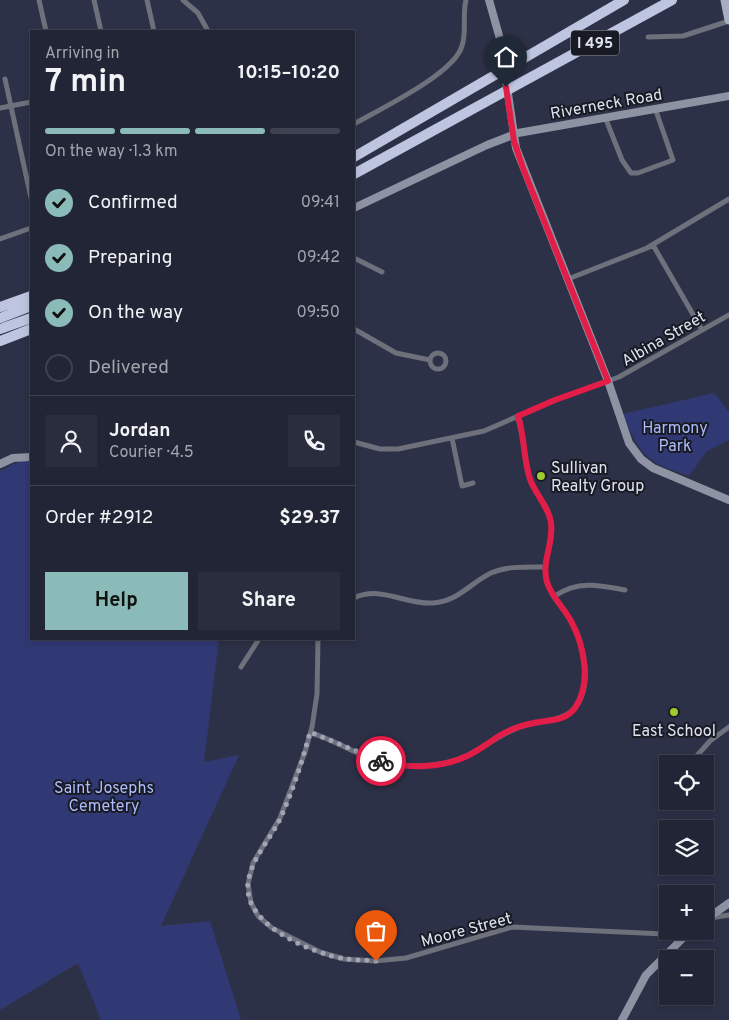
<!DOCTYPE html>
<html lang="en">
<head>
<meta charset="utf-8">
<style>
	body { margin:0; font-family:Overpass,sans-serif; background:#2a2d3d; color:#f1f3f6; height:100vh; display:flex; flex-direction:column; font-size:19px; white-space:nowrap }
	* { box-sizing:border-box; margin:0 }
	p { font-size:16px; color:#a2a5ad }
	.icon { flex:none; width:28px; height:28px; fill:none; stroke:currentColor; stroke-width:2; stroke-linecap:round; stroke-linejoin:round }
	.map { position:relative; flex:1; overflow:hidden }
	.panel { position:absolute; left:30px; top:30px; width:325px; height:610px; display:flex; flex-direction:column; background:#222535; border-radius:0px; box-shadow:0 2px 8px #0003,0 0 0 1px #3f4250 }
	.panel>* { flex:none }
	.controls { position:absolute; left:659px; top:755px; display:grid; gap:10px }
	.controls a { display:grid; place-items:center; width:55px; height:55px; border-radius:0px; background:#222535; box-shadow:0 2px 8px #0003,0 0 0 1px #3f4250; font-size:25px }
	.pin { position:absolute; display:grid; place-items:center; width:42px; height:42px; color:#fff; margin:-51px -21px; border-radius:50% 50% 50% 0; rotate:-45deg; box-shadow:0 0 5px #0007 }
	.pin .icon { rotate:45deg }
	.courier { position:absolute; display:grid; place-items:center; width:50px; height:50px; margin:-25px; border:4px solid #e11d48; border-radius:50%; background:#fff; color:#222; box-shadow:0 1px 6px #0007 }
	.overview em { font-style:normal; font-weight:700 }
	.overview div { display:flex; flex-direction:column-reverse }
	.overview { display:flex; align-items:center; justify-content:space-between; height:85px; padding:0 15px }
	h1 { font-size:32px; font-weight:700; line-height:38px }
	.bar { display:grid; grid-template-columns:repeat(4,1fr); gap:8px 5px; align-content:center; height:60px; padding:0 15px }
	.bar i { height:6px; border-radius:4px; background:#3f4250 }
	.bar .active { background:#8bbbb9 }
	.bar p { grid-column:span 4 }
	.line { display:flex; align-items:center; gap:12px; padding:0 15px; border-top:1px solid #3f4250 }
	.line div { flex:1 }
	.round { display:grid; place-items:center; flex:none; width:52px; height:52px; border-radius:0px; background:#2a2d3d }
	ol { padding:0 15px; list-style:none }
	li { display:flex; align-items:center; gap:15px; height:55px }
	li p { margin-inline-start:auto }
	li .icon { padding:5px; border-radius:50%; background:#8bbbb9; color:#111; stroke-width:4 }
	li:last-child { color:#a2a5ad }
	li i { width:28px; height:28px; border:2px solid #3f4250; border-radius:50% }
	.cta { display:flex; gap:10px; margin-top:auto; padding:10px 15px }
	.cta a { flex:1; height:58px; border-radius:0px; background:#8bbbb9; color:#111; font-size:20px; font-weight:700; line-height:58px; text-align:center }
	.cta a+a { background:#2a2d3d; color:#f1f3f6 }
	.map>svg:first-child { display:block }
	.green { fill:#313974 }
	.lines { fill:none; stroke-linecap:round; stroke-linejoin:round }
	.street { stroke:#6e707b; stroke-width:5 }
	.secondary { stroke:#8e93a4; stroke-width:8 }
	.primary { stroke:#a7adc3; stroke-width:9 }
	.highway { stroke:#bec5e0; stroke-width:10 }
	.done { stroke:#a1a5b5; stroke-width:5; stroke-dasharray:0 9 }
	.route { stroke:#e11d48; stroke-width:6 }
	.poi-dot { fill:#9eca2e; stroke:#181a24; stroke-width:2 }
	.labels { text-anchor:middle; stroke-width:4; stroke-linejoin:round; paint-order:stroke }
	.shield { fill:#181a24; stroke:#a3a7b3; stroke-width:1 }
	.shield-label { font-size:15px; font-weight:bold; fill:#dfe3f0 }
	.street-label { font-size:16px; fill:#dfe3f0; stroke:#181a24 }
	.park-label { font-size:16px; fill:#adbbfb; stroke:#181a24 }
	.poi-label { font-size:16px; fill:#dfe3f0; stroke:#181a24; text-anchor:start }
</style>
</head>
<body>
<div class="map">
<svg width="729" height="1020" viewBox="0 0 729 1020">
	<rect width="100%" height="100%" fill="#2d3147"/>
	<!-- green -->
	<path class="green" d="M714 393 729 412V440L707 451 689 476C646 461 641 457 623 414Z
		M25 461 31 462V639H219L204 762 239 755 161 926 210 921 241 1020H101L78 963 0 1010V471L13 464Z"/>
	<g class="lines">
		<!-- street -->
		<path class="street" d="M39 0 46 31
			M94 0 101 31
			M147 0 154 31
			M183 0 198 13 208 31
			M648 37 683 36 729 21
			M5 79 31 198
			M0 108 31 102
			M605 117 622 160 631 173H638L673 160 655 108
			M354 124C380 109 454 74 462 46 467 31 462 15 466 0
			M0 239 31 228
			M653 245 702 330
			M354 258 382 272
			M568 279 647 248 729 199
			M354 329 396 353 430 360
			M430 361a8 8 0 1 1 16 0a8 8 0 1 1-16 0Z
			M452 438 462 486 473 483
			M354 442 380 449H398L484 431 555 400 619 377 729 315
			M555 596C577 580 600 585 625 590
			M354 598C381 585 405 605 433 603 459 601 470 583 491 573 507 566 526 567 544 567
			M318 639 317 694 312 727 305 752 280 818 253 863 248 884 251 903 258 916 272 928 320 952 344 959 375 961 406 958 512 927 686 935
			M241 667 259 639
			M311 733C328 738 343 746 359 754 391 768 434 771 466 756 486 747 502 732 523 726 546 719 573 723 582 695 590 673 582 641 571 621 564 608 551 597 547 582 541 561 554 544 551 523 550 507 535 494 530 479 523 458 525 437 517 416
			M694 759 710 741 729 727
			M711 918 729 915"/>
		<!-- secondary -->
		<path class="secondary" d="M489 0 500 39 516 148 608 381 629 443 641 459 653 468 729 500
			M354 208 487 145 518 133 729 96
			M0 464 13 458 31 457
			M705 920 729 903
			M622 1020 646 975 690 931"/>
		<!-- primary -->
		<path class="primary" d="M725 0 729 20"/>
		<!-- highway -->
		<path class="highway" d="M354 157 624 0
			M354 174 672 0
			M0 307 31 296
			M0 318 31 306
			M0 329 31 318
			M0 341 31 329"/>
	</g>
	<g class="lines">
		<!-- done -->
		<path class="done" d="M376 961C365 960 355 960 345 959 311 953 243 925 248 883 251 859 270 840 280 819 293 791 302 762 310 732L381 761"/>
		<!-- route -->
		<path class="route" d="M381 761C407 769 442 768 467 756 478 751 488 743 499 736 509 730 522 725 534 723 548 720 566 721 575 708 592 683 584 645 571 621 564 608 551 596 547 582 541 561 554 544 551 523 549 507 535 494 530 479 523 458 525 437 518 416L555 400 608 381 523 168 514 141 506 87"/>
	</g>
	<!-- markers -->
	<g class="poi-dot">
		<circle cx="541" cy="476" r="5"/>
		<circle cx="674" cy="712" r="5"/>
	</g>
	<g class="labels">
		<!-- shield labels -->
		<rect class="shield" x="571" y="30.5" width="48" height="25" rx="4"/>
		<g class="shield-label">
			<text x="595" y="48">I 495</text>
		</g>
		<!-- street labels -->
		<g class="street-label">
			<text transform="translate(606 103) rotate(-10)" y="6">Riverneck Road</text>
			<text transform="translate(663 338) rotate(-30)" y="6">Albina Street</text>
			<text transform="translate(466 929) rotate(-15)" y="6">Moore Street</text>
		</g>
		<!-- park labels -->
		<g class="park-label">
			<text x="675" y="433">Harmony<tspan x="675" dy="18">Park</tspan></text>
			<text x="104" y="793">Saint Josephs<tspan x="104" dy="18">Cemetery</tspan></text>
		</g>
		<!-- poi labels -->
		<g class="poi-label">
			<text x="551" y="473">Sullivan<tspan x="551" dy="18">Realty Group</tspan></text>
			<text x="674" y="736" text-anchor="middle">East School</text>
		</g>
	</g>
</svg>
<div class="controls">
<a><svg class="icon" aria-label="locate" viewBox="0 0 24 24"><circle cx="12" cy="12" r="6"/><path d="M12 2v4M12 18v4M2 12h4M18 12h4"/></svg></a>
<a><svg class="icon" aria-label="layers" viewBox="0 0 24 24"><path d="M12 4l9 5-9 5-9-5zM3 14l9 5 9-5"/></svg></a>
<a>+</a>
<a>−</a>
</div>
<div class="pin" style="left:376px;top:961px;background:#ea580c"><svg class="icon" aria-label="bag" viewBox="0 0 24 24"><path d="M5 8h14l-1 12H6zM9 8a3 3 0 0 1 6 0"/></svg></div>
<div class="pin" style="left:506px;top:87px;background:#1f2937"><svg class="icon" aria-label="home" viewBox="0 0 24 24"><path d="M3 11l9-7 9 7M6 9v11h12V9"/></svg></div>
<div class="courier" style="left:381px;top:761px"><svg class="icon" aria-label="bike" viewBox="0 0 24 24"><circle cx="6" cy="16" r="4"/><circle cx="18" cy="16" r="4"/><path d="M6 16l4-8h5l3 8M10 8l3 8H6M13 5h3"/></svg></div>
<section class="panel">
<div class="overview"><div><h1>7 min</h1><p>Arriving in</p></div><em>10:15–10:20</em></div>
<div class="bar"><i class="active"></i><i class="active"></i><i class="active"></i><i></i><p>On the way · 1.3 km</p></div>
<ol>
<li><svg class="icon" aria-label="check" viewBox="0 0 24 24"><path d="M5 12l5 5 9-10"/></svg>Confirmed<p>09:41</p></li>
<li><svg class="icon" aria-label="check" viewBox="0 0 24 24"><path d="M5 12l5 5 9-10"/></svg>Preparing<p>09:42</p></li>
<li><svg class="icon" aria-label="check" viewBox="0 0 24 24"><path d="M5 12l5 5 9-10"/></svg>On the way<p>09:50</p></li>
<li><i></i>Delivered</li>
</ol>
<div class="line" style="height:90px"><a class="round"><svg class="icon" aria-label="person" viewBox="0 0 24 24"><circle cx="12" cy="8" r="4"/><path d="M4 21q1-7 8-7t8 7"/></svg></a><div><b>Jordan</b><p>Courier · 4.5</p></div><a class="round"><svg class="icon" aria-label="phone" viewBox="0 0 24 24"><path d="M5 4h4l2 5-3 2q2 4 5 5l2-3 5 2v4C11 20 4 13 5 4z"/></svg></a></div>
<div class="line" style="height:65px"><div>Order #2912</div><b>$29.37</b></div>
<div class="cta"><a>Help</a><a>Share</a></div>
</section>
</div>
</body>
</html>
